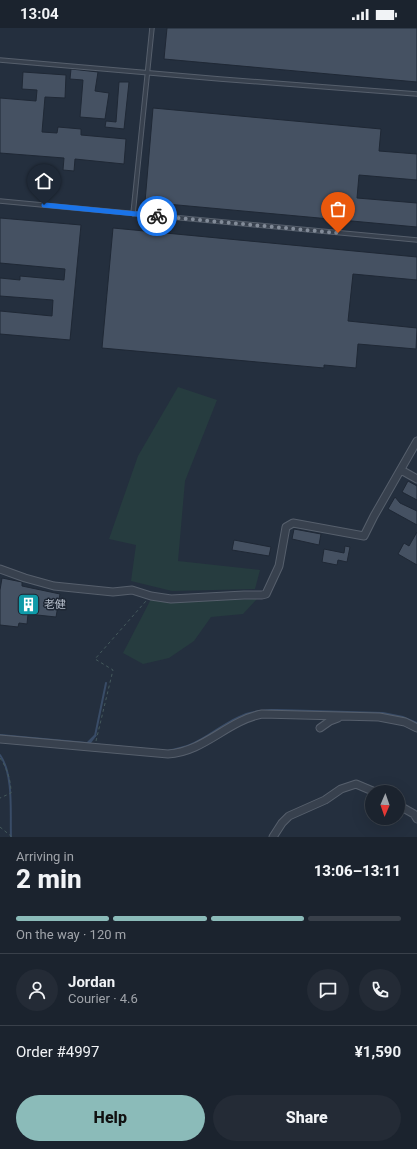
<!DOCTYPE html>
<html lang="en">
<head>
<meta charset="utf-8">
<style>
	body { margin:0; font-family:Roboto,"Noto Sans JP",sans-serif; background:#242b36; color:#f1f3f6; height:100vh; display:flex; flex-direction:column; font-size:15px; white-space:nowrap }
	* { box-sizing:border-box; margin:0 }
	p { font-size:13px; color:#a0a4aa }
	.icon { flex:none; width:22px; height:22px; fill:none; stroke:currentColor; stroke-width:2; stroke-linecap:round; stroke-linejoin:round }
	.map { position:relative; height:809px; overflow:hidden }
	.drawer { display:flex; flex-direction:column; background:#1b232e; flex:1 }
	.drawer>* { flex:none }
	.needle { width:26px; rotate:182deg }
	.fabs { position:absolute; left:365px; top:757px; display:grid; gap:8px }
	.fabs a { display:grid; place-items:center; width:40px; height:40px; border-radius:50%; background:#1b232e; box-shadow:0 4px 16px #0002,0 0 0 1px #39404a; font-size:20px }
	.pin { position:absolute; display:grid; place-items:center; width:34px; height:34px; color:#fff; margin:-41px -17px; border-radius:50% 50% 50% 0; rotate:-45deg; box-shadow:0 0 4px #0007 }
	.pin .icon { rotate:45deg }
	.courier { position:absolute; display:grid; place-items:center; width:40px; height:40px; margin:-20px; border:3px solid #1a73e8; border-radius:50%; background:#fff; color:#222; box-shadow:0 1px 5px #0007 }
	.overview em { font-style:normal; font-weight:800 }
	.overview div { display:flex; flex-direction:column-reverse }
	.overview { display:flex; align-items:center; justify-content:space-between; height:68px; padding:0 16px }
	h1 { font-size:26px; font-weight:800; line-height:30px }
	.bar { display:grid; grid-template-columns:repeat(4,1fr); gap:6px 4px; align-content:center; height:48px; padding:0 16px }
	.bar i { height:5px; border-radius:3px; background:#39404a }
	.bar .selected { background:#8bbbb9 }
	.bar p { grid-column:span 4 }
	.line { display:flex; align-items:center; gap:10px; padding:0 16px; border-top:1px solid #39404a }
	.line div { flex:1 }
	.round { display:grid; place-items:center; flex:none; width:42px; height:42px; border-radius:21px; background:#242b36 }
	.primary-button { display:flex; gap:8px; margin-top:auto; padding:8px 16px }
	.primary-button a { flex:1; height:46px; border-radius:24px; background:#8bbbb9; color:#111; font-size:16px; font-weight:800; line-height:46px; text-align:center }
	.primary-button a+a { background:#242b36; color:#f1f3f6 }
	.status { display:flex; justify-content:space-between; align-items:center; height:28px; padding:0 20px; background:#1b232e; direction:ltr }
	.status svg { height:11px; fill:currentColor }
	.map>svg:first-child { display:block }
	.green { fill:#263c3f }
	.water { fill:#394c67 }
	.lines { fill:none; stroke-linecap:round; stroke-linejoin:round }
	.stream { stroke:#394c67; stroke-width:2 }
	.building { fill:#455162; stroke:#1f2835 }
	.service-casing { stroke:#565f6c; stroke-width:5.5 }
	.minor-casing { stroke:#565f6c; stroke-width:9 }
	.path { stroke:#44595c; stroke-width:1; stroke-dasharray:3 3; stroke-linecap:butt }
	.service { stroke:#38414e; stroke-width:3.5 }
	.minor { stroke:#38414e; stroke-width:7 }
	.done { stroke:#828b98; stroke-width:4; stroke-dasharray:0 7.2 }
	.route { stroke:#1a73e8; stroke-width:5 }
	.labels { text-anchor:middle; stroke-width:3; stroke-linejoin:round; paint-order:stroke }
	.poi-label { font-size:11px; fill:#b4bcc9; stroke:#1d2633; text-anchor:start }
</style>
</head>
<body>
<div class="status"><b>13:04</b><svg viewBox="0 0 49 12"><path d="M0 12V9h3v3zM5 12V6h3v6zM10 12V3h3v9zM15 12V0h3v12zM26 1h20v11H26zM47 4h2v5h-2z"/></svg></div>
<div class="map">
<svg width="417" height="809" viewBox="0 0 417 809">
	<rect width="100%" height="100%" fill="#242f3e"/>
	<!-- green -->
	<path class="green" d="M178 359 217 372 185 453 178 533 260 542 255 561 172 563 131 553 136 517 109 511 138 428Z
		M151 571 180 574 257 571 243 586 211 589 194 613 169 630 143 636 123 625Z"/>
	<!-- water -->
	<path class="water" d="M277 681 383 684 403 688 417 694V698L410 694 262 685 195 718 167 725 0 709V706L87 714 94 707H97L91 715 167 722C176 720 186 718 194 714 212 705 227 692 246 685 256 682 266 681 277 681Z"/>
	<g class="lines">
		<!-- stream -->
		<path class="stream" d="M95 708 106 655
			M0 727C14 747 10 785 11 809"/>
	</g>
	<!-- building -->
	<path class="building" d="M167 0H417V54L164 31Z
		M71 41 98 44 95 63 109 65 105 91 80 89 83 52 70 51Z
		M23 44 66 47 65 70 45 69 42 104 57 105 58 99 81 101V107L126 111 124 136 75 131 74 143 63 142 64 130 0 125V70L36 73 37 62 22 61Z
		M119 54H129L124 101 105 99 106 93 116 94Z
		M153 80 381 101 379 123 417 126V152L359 147 357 170 417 175V199L145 174Z
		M0 190 81 197 70 312 0 306V283L52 288 53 272 0 268V250L20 252V248L64 252 65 241 0 235Z
		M113 200 417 229V252L353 246 348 293 417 300 416 321 358 316 356 340 324 337V340L102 320Z
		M408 453 417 458V472L402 464Z
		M395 469 400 475 417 483V497L388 481Z
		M294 501 321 506 319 517 292 511Z
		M417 504V537L398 526 404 515 409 518Z
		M234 512 271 519 269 528 232 522Z
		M345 518 350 519 347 534 338 532 337 537 322 534 324 521 344 525Z
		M2 550 22 554V558L60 566 56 589 28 586 27 596 19 595 18 599 0 597V562Z"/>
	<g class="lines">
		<defs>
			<path id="service" d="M0 32 220 51 417 66
				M0 173 417 212
				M133 186 152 0"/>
			<path id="minor" d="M401 442 417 451
				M0 541 25 550 54 558 113 564 132 562 151 568 171 571 244 567H262L266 566 279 538 286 499 293 495 364 508 374 488 417 413
				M320 700 330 693 338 690
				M0 711 168 726C204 724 227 693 262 686L379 689 405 694 417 700
				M398 777 414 786 417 791
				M273 809 282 795 289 788 325 772 341 761 356 756 375 764"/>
		</defs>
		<!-- service casing -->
		<use href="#service" class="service-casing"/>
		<!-- minor casing -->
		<use href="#minor" class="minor-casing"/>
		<!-- path -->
		<path class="path" d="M96 713 113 642 95 631 146 573
			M0 730C7 740 11 752 11 765L0 770
			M0 799 12 809"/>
		<!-- service -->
		<use href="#service" class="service"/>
		<!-- minor -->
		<use href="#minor" class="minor"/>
	</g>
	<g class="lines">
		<!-- done -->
		<path class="done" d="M157 188 338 205"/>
		<!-- route -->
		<path class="route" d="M44 177 157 188"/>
	</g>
	<!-- icons -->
	<defs>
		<symbol id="building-square" viewBox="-11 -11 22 22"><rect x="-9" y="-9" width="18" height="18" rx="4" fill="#0f9aa8" stroke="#1d2633"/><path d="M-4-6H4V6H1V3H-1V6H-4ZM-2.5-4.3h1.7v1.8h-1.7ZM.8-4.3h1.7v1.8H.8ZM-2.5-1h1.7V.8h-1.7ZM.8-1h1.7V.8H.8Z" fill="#fff"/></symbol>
	</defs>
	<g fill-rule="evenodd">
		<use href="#building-square" x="16" y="564" width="25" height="25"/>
	</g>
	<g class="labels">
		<!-- poi labels -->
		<g class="poi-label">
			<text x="44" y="580">老健</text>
		</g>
	</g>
</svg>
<div class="fabs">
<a><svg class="needle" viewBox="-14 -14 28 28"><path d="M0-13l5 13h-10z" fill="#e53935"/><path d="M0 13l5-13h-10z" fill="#a0a4aa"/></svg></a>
</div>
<div class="pin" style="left:338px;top:205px;background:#ea580c"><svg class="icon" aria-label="bag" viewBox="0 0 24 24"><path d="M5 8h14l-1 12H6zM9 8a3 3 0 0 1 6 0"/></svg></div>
<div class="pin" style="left:44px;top:177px;background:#1f2937"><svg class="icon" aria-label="home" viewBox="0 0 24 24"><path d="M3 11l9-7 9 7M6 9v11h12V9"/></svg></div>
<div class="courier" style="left:157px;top:188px"><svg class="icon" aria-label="bike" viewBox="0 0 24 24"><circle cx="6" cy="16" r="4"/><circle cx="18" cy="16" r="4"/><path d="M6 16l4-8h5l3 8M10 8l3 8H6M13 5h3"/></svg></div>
</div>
<section class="drawer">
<div class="overview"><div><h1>2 min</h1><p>Arriving in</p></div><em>13:06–13:11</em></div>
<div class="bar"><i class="selected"></i><i class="selected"></i><i class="selected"></i><i></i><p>On the way · 120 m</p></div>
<div class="line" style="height:72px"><a class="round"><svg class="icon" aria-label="person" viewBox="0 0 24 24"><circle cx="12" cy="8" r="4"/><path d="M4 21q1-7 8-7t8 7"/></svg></a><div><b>Jordan</b><p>Courier · 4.6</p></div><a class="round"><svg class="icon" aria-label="chat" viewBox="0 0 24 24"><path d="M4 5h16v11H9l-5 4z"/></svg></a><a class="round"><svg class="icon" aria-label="phone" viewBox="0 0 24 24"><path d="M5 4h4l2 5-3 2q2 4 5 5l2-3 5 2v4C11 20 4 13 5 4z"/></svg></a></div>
<div class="line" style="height:52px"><div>Order #4997</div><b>¥1,590</b></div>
<div class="primary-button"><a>Help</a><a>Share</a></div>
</section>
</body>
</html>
